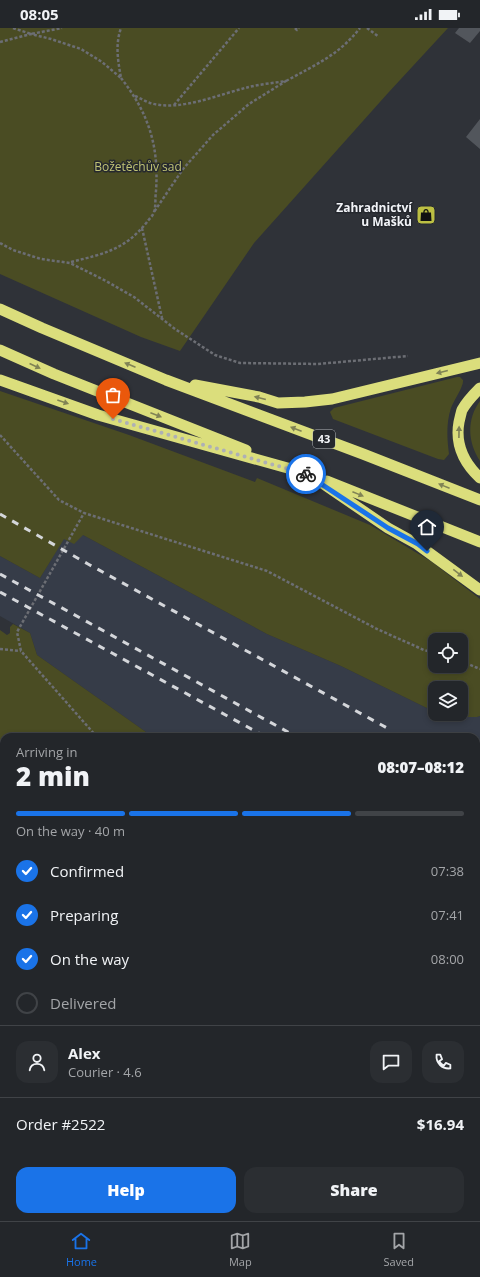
<!DOCTYPE html>
<html lang="en">
<head>
<meta charset="utf-8">
<style>
	body { margin:0; font-family:"Open Sans",sans-serif; background:#2b2e32; color:#f1f3f6; height:100vh; display:flex; flex-direction:column; font-size:15px; white-space:nowrap }
	* { box-sizing:border-box; margin:0 }
	p { font-size:13px; color:#a3a5a8 }
	.icon { flex:none; width:22px; height:22px; fill:none; stroke:currentColor; stroke-width:2; stroke-linecap:round; stroke-linejoin:round }
	.map { position:relative; flex:1; overflow:hidden }
	.panel { position:absolute; left:0px; top:705px; width:480px; height:488px; display:flex; flex-direction:column; background:#23262a; border-radius:12px 12px 0 0; box-shadow:0 2px 6px #0003,0 0 0 1px #404347 }
	.panel>* { flex:none }
	.tools { position:absolute; left:428px; top:605px; display:grid; gap:8px }
	.tools a { display:grid; place-items:center; width:40px; height:40px; border-radius:8px; background:#23262a; box-shadow:0 2px 6px #0003,0 0 0 1px #404347; font-size:20px }
	.pin { position:absolute; display:grid; place-items:center; width:34px; height:34px; color:#fff; margin:-41px -17px; border-radius:50% 50% 50% 0; rotate:-45deg; box-shadow:0 0 4px #0007 }
	.pin .icon { rotate:45deg }
	.courier { position:absolute; display:grid; place-items:center; width:40px; height:40px; margin:-20px; border:3px solid #1a73e8; border-radius:50%; background:#fff; color:#222; box-shadow:0 1px 5px #0007 }
	.summary em { font-style:normal; font-weight:800 }
	.summary div { display:flex; flex-direction:column-reverse }
	.summary { display:flex; align-items:center; justify-content:space-between; height:68px; padding:0 16px }
	h1 { font-size:26px; font-weight:800; line-height:30px }
	.bar { display:grid; grid-template-columns:repeat(4,1fr); gap:6px 4px; align-content:center; height:48px; padding:0 16px }
	.bar i { height:5px; border-radius:3px; background:#404347 }
	.bar .current { background:#1a73e8 }
	.bar p { grid-column:span 4 }
	.line { display:flex; align-items:center; gap:10px; padding:0 16px; border-top:1px solid #404347 }
	.line div { flex:1 }
	.round { display:grid; place-items:center; flex:none; width:42px; height:42px; border-radius:12px; background:#2b2e32 }
	ol { padding:0 16px; list-style:none }
	li { display:flex; align-items:center; gap:12px; height:44px }
	li p { margin-inline-start:auto }
	li .icon { padding:4px; border-radius:50%; background:#1a73e8; color:#fff; stroke-width:4 }
	li:last-child { color:#a3a5a8 }
	li i { width:22px; height:22px; border:2px solid #404347; border-radius:50% }
	.button { display:flex; gap:8px; margin-top:auto; padding:8px 16px }
	.button a { flex:1; height:46px; border-radius:12px; background:#1a73e8; color:#fff; font-size:16px; font-weight:800; line-height:46px; text-align:center }
	.button a+a { background:#2b2e32; color:#f1f3f6 }
	.status { display:flex; justify-content:space-between; align-items:center; height:28px; padding:0 20px; background:#23262a; direction:ltr }
	.status svg { height:11px; fill:currentColor }
	.menu { display:flex; justify-content:space-around; align-items:center; height:56px; border-top:1px solid #404347; background:#23262a; font-size:11px; color:#a3a5a8 }
	.menu a { display:grid; justify-items:center; gap:2px }
	.menu .current { color:#1a73e8 }
	.map>svg:first-child { display:block }
	.built { fill:#363c48 }
	.green { fill:#4a4c23; fill-rule:evenodd }
	.lines { fill:none; stroke-linecap:round; stroke-linejoin:round }
	.stream { stroke:#051438; stroke-width:7 }
	.building { fill:#52565c }
	.path { stroke:#6c6e74; stroke-width:2.5; stroke-dasharray:3 2; stroke-linecap:butt }
	.service { stroke:#7f8157; stroke-width:8 }
	.minor { stroke:#7f8157; stroke-width:8 }
	.trunk { stroke:#dbde7c; stroke-width:11 }
	.rail { stroke:#d4d6da; stroke-width:3; stroke-dasharray:7 7; stroke-linecap:butt }
	.oneway { fill:#808355 }
	.done { stroke:#aeb0b5; stroke-width:4; stroke-dasharray:0 7.2 }
	.route { stroke:#1a73e8; stroke-width:5 }
	.labels { text-anchor:middle; stroke-width:3; stroke-linejoin:round; paint-order:stroke }
	.shield { fill:#25282e; stroke:#b4b7bb; stroke-width:1 }
	.shield-label { font-size:11px; font-weight:bold; fill:#f2f4f8 }
	.park-label { font-size:12px; fill:#c1c475; stroke:#25282e }
	.poi-label { font-size:12px; font-weight:bold; fill:#f2f4f8; stroke:#25282e; text-anchor:end }
</style>
</head>
<body>
<div class="status"><b>08:05</b><svg viewBox="0 0 49 12"><path d="M0 12V9h3v3zM5 12V6h3v6zM10 12V3h3v9zM15 12V0h3v12zM26 1h20v11H26zM47 4h2v5h-2z"/></svg></div>
<div class="map">
<svg width="480" height="1193" viewBox="0 0 480 1193">
	<rect width="100%" height="100%" fill="#2f3238"/>
	<!-- built -->
	<path class="built" d="M83 507 267 606 341 638 435 684V686H440L445 689H477L480 688V969L476 967V709H153L37 627 30 605 0 588V528L40 550 64 510Z"/>
	<!-- green -->
	<path class="green" d="M0 0H448L388 65 254 215 180 323 141 309 0 246Z
		M457 349H460L463 352C464 358 454 372 451 380 446 395 447 411 449 426L444 432 438 431 333 391 330 384 334 380Z
		M0 363 129 407 255 454 257 450 370 497 432 534 480 571V688L477 689H445L440 686H461V660H435V684L341 638 267 606 83 507 74 516 64 511 40 550 0 528ZM435 612H461V638H435Z
		M480 373V433C468 415 466 392 480 373Z
		M13 596 30 605 37 627 153 709H4V723L0 721V602L7 607 10 605V599Z
		M476 967 480 969V1012L476 1009Z
		M4 1172V1189H428V1193H0V1176Z"/>
	<g class="lines">
		<!-- stream -->
		<path class="stream" d="M0 725 4 727
			M476 987 480 989"/>
	</g>
	<!-- building -->
	<path class="building" d="M459 0H480V3L470 15 455 5Z
		M480 91V121L466 109Z
		M0 809 4 812V847L1 851 0 850Z
		M476 1068 480 1070V1097L476 1105Z"/>
	<g class="lines">
		<!-- path -->
		<path class="path" d="M13 0 31 6 62 0
			M295 0 297 2 299 0
			M367 0 379 9
			M0 14 31 6 51 11 81 21 102 34 121 50C118 33 115 17 121 0
			M286 53C315 37 339 27 360 0
			M135 68C140 70 145 73 150 75 181 84 219 66 249 59 261 56 274 55 286 53L249 76 213 107 183 141 154 184
			M174 77 239 0
			M142 200 162 290
			M0 215 13 222 41 231 70 235 106 253 134 269 175 301 215 327 240 335 318 336 408 328
			M71 234C103 226 125 222 147 194 149 191 153 188 154 184 156 179 155 169 156 163 159 118 149 86 121 50
			M0 407 59 472 84 485
			M0 621 21 623
			M461 633 480 641
			M97 709 21 623 17 604 84 485 267 543 377 601 424 622 435 625
			M476 733 480 735
			M476 790 480 792
			M476 838 480 841"/>
		<!-- service -->
		<path class="service" d="M476 937 480 939"/>
		<!-- minor -->
		<path class="minor" d="M0 777 4 779
			M476 1023 480 1025"/>
		<!-- trunk -->
		<path class="trunk" d="M0 281 42 300 166 352 363 426 480 472
			M0 322 54 346 246 422
			M0 352 98 387 309 446 388 500 417 516 480 562
			M195 357 259 369 278 375 305 374 332 371 480 335
			M480 360C474 366 467 373 462 382 461 385 460 390 459 394 455 416 464 435 480 450
			M327 453 480 514"/>
		<!-- rail -->
		<path class="rail" d="M0 486 88 536 389 701
			M0 546 297 709
			M0 564 266 709
			M476 807 480 809
			M476 825 480 827"/>
	</g>
	<!-- one-way arrows -->
	<defs><path id="oneway-solid" d="M-6-.8H1V-3.2L6.5 0L1 3.2V.8H-6Z"/></defs>
	<g class="oneway">
		<use href="#oneway-solid" transform="translate(130 337) rotate(-157)"/>
		<use href="#oneway-solid" transform="translate(35 338) rotate(25)"/>
		<use href="#oneway-solid" transform="translate(442 344) rotate(166)"/>
		<use href="#oneway-solid" transform="translate(260 370) rotate(-166)"/>
		<use href="#oneway-solid" transform="translate(63 374) rotate(19)"/>
		<use href="#oneway-solid" transform="translate(156 387) rotate(21)"/>
		<use href="#oneway-solid" transform="translate(296 401) rotate(-159)"/>
		<use href="#oneway-solid" transform="translate(459 404) rotate(-89)"/>
		<use href="#oneway-solid" transform="translate(444 458) rotate(-158)"/>
		<use href="#oneway-solid" transform="translate(358 466) rotate(22)"/>
		<use href="#oneway-solid" transform="translate(458 545) rotate(38)"/>
	</g>
	<g class="lines">
		<!-- done -->
		<path class="done" d="M113 391 306 446"/>
		<!-- route -->
		<path class="route" d="M306 446 388 500 418 516 427 523"/>
	</g>
	<!-- icons -->
	<defs>
		<symbol id="shop-square" viewBox="-11 -11 22 22"><rect x="-9" y="-9" width="18" height="18" rx="4" fill="#bcbf43" stroke="#25282e"/><path d="M-5-2.5h2.3a2.7 3.5 0 0 1 5.4 0H5L5.5 6h-11ZM-1.5-2.5h3a1.5 2.3 0 0 0-3 0Z" fill="#111"/></symbol>
	</defs>
	<g fill-rule="evenodd">
		<use href="#shop-square" x="415" y="176" width="22" height="22"/>
	</g>
	<g class="labels">
		<!-- shield labels -->
		<rect class="shield" x="313" y="402" width="22" height="18" rx="3"/>
		<g class="shield-label">
			<text x="324" y="415">43</text>
		</g>
		<!-- park labels -->
		<g class="park-label">
			<text x="138" y="143">Božetěchův sad</text>
		</g>
		<!-- poi labels -->
		<g class="poi-label">
			<text x="412" y="184">Zahradnictví<tspan x="412" dy="14">u Mašků</tspan></text>
		</g>
	</g>
</svg>
<div class="tools">
<a><svg class="icon" aria-label="locate" viewBox="0 0 24 24"><circle cx="12" cy="12" r="6"/><path d="M12 2v4M12 18v4M2 12h4M18 12h4"/></svg></a>
<a><svg class="icon" aria-label="layers" viewBox="0 0 24 24"><path d="M12 4l9 5-9 5-9-5zM3 14l9 5 9-5"/></svg></a>
</div>
<div class="pin" style="left:113px;top:391px;background:#ea580c"><svg class="icon" aria-label="bag" viewBox="0 0 24 24"><path d="M5 8h14l-1 12H6zM9 8a3 3 0 0 1 6 0"/></svg></div>
<div class="pin" style="left:427px;top:523px;background:#1f2937"><svg class="icon" aria-label="home" viewBox="0 0 24 24"><path d="M3 11l9-7 9 7M6 9v11h12V9"/></svg></div>
<div class="courier" style="left:306px;top:446px"><svg class="icon" aria-label="bike" viewBox="0 0 24 24"><circle cx="6" cy="16" r="4"/><circle cx="18" cy="16" r="4"/><path d="M6 16l4-8h5l3 8M10 8l3 8H6M13 5h3"/></svg></div>
<section class="panel">
<div class="summary"><div><h1>2 min</h1><p>Arriving in</p></div><em>08:07–08:12</em></div>
<div class="bar"><i class="current"></i><i class="current"></i><i class="current"></i><i></i><p>On the way · 40 m</p></div>
<ol>
<li><svg class="icon" aria-label="check" viewBox="0 0 24 24"><path d="M5 12l5 5 9-10"/></svg>Confirmed<p>07:38</p></li>
<li><svg class="icon" aria-label="check" viewBox="0 0 24 24"><path d="M5 12l5 5 9-10"/></svg>Preparing<p>07:41</p></li>
<li><svg class="icon" aria-label="check" viewBox="0 0 24 24"><path d="M5 12l5 5 9-10"/></svg>On the way<p>08:00</p></li>
<li><i></i>Delivered</li>
</ol>
<div class="line" style="height:72px"><a class="round"><svg class="icon" aria-label="person" viewBox="0 0 24 24"><circle cx="12" cy="8" r="4"/><path d="M4 21q1-7 8-7t8 7"/></svg></a><div><b>Alex</b><p>Courier · 4.6</p></div><a class="round"><svg class="icon" aria-label="chat" viewBox="0 0 24 24"><path d="M4 5h16v11H9l-5 4z"/></svg></a><a class="round"><svg class="icon" aria-label="phone" viewBox="0 0 24 24"><path d="M5 4h4l2 5-3 2q2 4 5 5l2-3 5 2v4C11 20 4 13 5 4z"/></svg></a></div>
<div class="line" style="height:52px"><div>Order #2522</div><b>$16.94</b></div>
<div class="button"><a>Help</a><a>Share</a></div>
</section>
</div>
<nav class="menu">
<a class="current"><svg class="icon" aria-label="home" viewBox="0 0 24 24"><path d="M3 11l9-7 9 7M6 9v11h12V9"/></svg>Home</a>
<a><svg class="icon" aria-label="map" viewBox="0 0 24 24"><path d="M3 6l6-2 6 2 6-2v14l-6 2-6-2-6 2zM9 4v14M15 6v14"/></svg>Map</a>
<a><svg class="icon" aria-label="saved" viewBox="0 0 24 24"><path d="M7 4h10v16l-5-4-5 4z"/></svg>Saved</a>
</nav>
</body>
</html>
